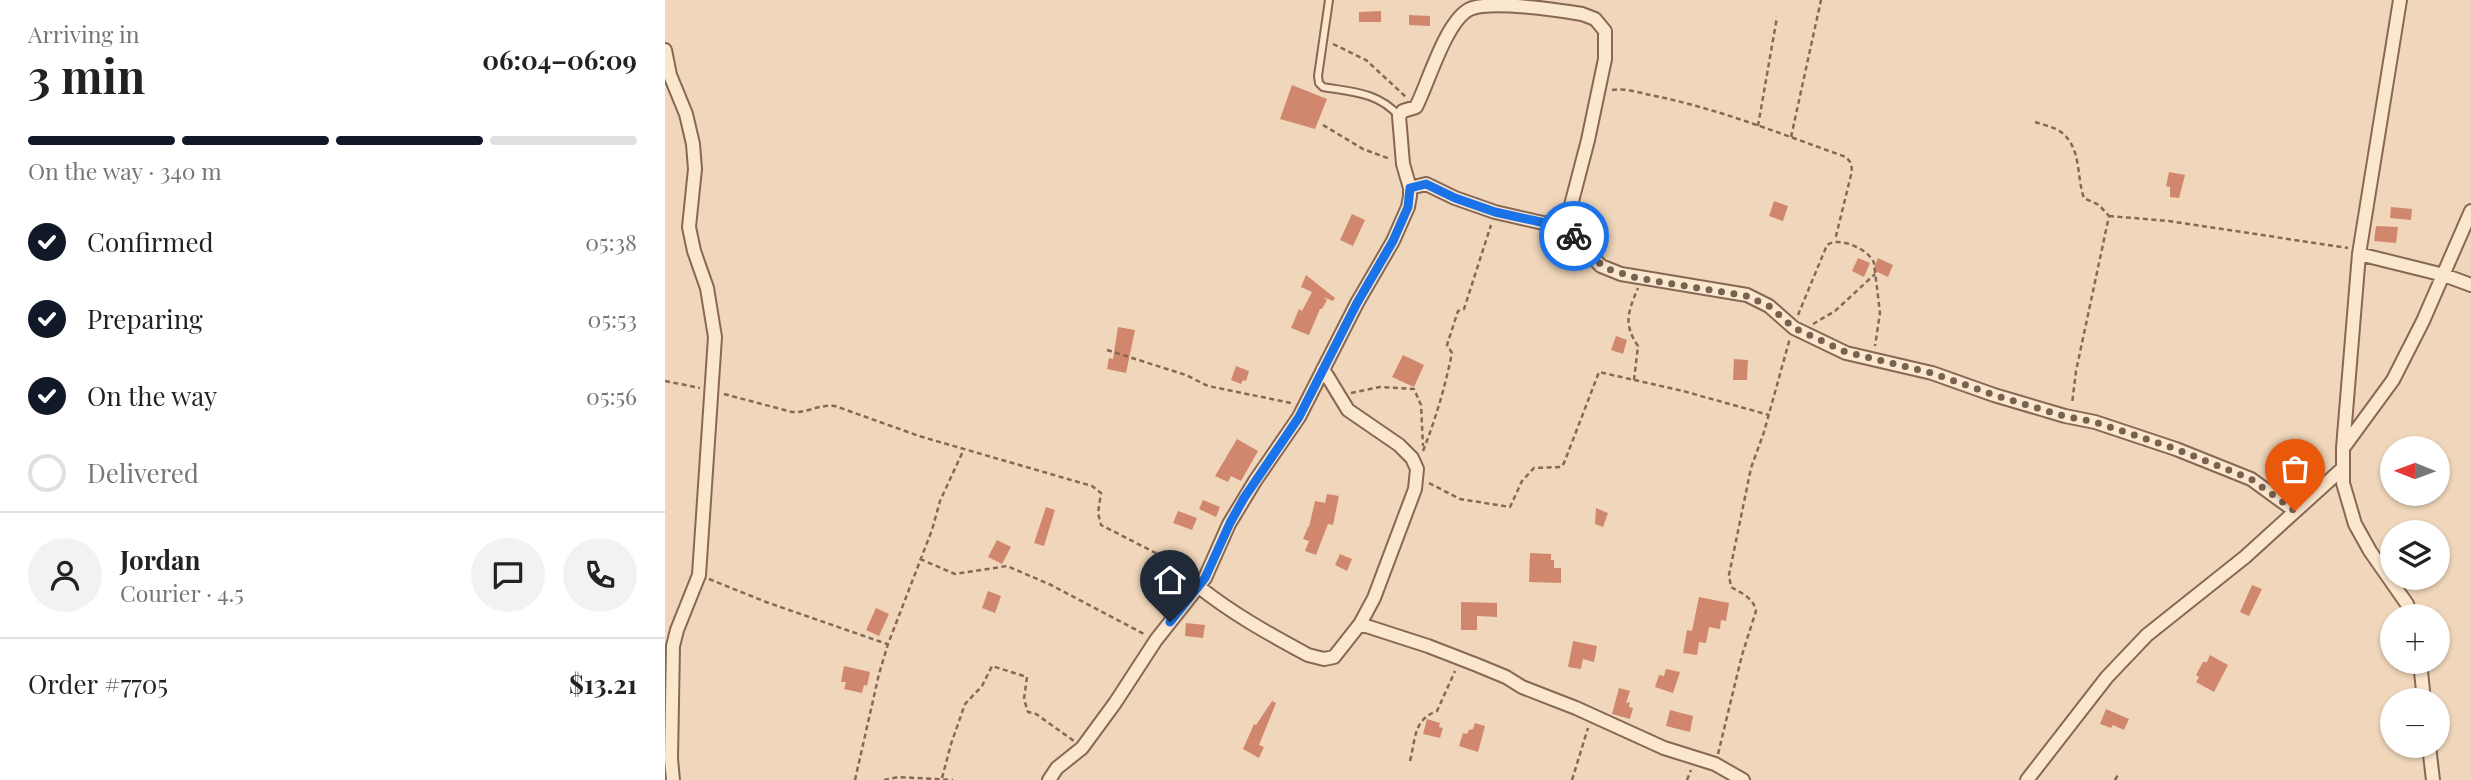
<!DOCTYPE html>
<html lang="en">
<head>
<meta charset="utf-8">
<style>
	body { margin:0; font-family:"Playfair Display",serif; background:#f2f2f2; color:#222; height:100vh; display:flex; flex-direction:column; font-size:26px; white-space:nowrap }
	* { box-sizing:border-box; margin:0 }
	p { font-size:23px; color:#767676 }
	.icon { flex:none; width:38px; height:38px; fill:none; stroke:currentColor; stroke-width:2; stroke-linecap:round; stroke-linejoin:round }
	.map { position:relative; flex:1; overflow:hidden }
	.drawer { display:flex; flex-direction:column; background:#fff; width:665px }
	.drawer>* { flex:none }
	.needle { width:46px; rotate:271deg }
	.fabs { position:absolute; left:1715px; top:436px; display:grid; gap:14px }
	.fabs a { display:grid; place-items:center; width:70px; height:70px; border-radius:50%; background:#fff; box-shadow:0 2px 5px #0004; font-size:35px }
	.pin { position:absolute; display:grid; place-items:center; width:60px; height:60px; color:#fff; margin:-72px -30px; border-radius:50% 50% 50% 0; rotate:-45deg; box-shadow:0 0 7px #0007 }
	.pin .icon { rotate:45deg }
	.courier { position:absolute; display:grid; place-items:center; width:70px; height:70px; margin:-35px; border:5px solid #1a73e8; border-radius:50%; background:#fff; color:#222; box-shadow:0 2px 9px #0007 }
	.summary em { font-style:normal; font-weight:700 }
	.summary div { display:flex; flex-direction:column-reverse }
	.summary { display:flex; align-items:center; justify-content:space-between; height:119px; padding:0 28px }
	h1 { font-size:46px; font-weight:700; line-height:52px }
	.bar { display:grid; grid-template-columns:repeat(4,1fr); gap:10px 7px; align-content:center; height:84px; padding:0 28px }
	.bar i { height:9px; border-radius:5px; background:#e0e0e0 }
	.bar .current { background:#111827 }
	.bar p { grid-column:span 4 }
	.line { display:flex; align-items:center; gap:18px; padding:0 28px; border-top:2px solid #e0e0e0 }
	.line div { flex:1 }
	.round { display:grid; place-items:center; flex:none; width:74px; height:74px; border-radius:37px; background:#f2f2f2 }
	ol { padding:0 28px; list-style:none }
	li { display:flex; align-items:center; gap:21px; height:77px }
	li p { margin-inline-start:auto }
	li .icon { padding:7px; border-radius:50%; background:#111827; color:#fff; stroke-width:4 }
	li:last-child { color:#767676 }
	li i { width:38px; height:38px; border:4px solid #e0e0e0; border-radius:50% }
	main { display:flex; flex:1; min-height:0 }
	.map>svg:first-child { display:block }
	.building { fill:#d1876e }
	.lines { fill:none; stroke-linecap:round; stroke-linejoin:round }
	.lane-casing { stroke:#886754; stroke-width:10 }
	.street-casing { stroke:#886754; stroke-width:16 }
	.path { stroke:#886754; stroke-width:2.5; stroke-dasharray:5 3.5; stroke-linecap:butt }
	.lane { stroke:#fbe6ce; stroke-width:6 }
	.street { stroke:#fbe6ce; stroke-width:12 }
	.done { stroke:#776252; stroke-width:7; stroke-dasharray:0 12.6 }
	.route { stroke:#1a73e8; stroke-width:9 }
</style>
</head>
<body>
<main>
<section class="drawer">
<div class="summary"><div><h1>3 min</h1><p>Arriving in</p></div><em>06:04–06:09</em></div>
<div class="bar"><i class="current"></i><i class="current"></i><i class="current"></i><i></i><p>On the way · 340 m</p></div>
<ol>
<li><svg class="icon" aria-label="check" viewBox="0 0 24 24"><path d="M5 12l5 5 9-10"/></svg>Confirmed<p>05:38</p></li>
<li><svg class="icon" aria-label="check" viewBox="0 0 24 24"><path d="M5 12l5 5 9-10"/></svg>Preparing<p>05:53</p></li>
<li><svg class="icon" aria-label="check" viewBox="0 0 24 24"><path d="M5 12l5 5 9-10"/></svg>On the way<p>05:56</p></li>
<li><i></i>Delivered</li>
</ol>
<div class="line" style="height:126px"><a class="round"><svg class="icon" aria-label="person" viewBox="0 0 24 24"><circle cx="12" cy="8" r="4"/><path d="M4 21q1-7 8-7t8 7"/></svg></a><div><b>Jordan</b><p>Courier · 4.5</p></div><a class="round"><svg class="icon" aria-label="chat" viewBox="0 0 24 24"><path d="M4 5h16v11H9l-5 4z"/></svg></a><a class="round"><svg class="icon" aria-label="phone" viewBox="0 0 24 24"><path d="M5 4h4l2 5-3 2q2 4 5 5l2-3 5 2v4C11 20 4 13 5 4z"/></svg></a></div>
<div class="line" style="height:91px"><div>Order #7705</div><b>$13.21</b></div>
</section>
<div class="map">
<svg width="1806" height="780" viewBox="0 0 1806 780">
	<rect width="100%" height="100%" fill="#f0d7bb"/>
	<!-- building -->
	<path class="building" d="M716 11V22H694V12Z
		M744 15 765 16V26L744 25Z
		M627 85 662 99 650 129 615 119Z
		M1504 172 1520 175 1514 198 1505 197V187L1501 186Z
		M1109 201 1123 206 1118 221 1104 216Z
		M1726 207 1747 209 1746 220 1725 218Z
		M687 214 700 220 688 246 675 240Z
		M1711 226 1733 227 1731 243 1709 241Z
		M1193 258 1205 263 1199 277 1187 271Z
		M1213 258 1228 265 1223 277 1208 270Z
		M641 275 670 298 668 301 658 297 662 300 657 309H655L644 335 626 328 634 309 637 311 647 292 636 287Z
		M453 327 470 330 461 373 442 369 444 358 448 359Z
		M951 336 962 340 958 354 946 350Z
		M738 355 759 365 749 387 727 377Z
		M1069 359 1083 360 1082 380H1068Z
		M571 366 584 371 581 381 578 380 576 384 566 380Z
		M572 439 593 451 576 481 566 476 563 482 550 476Z
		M662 494 674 496 668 525 663 524 651 555 640 551 644 541 638 539 643 527H644L650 501 660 503Z
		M538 500 555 507 551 517 534 509Z
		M381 507 390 510 379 546 369 543Z
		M931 508 943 513 938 527 930 524Z
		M513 511 532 518 527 530 508 523Z
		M332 540 346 547 337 564 323 557Z
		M865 553 886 554V560H889V568H896V583L864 582Z
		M675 554 687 559 682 571 670 565Z
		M1587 585 1597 589 1584 616 1575 612Z
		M323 591 336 596 330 613 317 608Z
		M1034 597 1064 603 1061 621 1056 620 1055 629 1044 627 1041 643 1034 642 1032 655 1018 653 1022 630 1027 631Z
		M796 602 832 603V617L812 616V630H796Z
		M211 608 224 614 214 636 201 630Z
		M521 623 540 625 538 638 520 636Z
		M908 641 932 646 929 662 918 659 916 669 903 667Z
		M1545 655 1563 665 1549 692 1531 682 1534 677 1531 675 1538 662H1542Z
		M179 666 205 672 202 686 199 685 197 693 179 689 181 682H176Z
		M1001 669 1015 672 1008 693 990 687 994 675 999 676Z
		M954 688 965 691 961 703 965 702 964 707 968 708 965 719 947 714Z
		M607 701 611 703 594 745 599 747 594 758 578 749 589 724 591 725Z
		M1441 709 1464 719 1459 730 1448 725 1446 728 1435 724Z
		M1005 710 1028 716 1025 732 1001 726Z
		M762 719 775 723 774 727 778 728 775 738 758 734Z
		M810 723 820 726 813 752 794 746 798 733 802 734 804 730 808 729Z"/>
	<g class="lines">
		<defs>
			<path id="lane" d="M664 0 653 76 654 83 658 87C687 92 713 92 734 116"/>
			<path id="street" d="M1735 0 1694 254 1678 448V483L1690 524 1705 551 1742 604 1747 616
				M0 50 5 75 21 114 28 144 30 169 24 227 29 251 42 288 50 337 34 575 12 630 8 646 6 759 8 780
				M745 188 761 184 790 198 830 212 900 228 936 266 956 274 1082 295 1104 306 1129 328 1181 353 1267 373 1329 395 1400 416 1430 422 1511 449 1586 479 1630 511
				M1694 254 1779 275 1806 285
				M1679 447 1728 380 1758 321 1806 211
				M534 587C568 614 604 634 643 655L659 659 669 657 695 624 709 598 750 489 752 469 747 458 734 445 683 410 658 369
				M695 624 763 646 812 665 841 677 857 687 911 708 999 748 1050 764 1078 780
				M1755 662 1759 700
				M1764 746 1768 780
				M384 780 392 768 417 748 450 703 491 640 540 578 564 524 590 481 634 417 692 303 728 241 743 207 745 196V188L738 164 734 116 738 111 751 107C763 84 781 20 805 9 826 0 893 10 917 14L930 19 940 31V59L923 140 900 228
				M1362 780 1442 677 1482 635 1580 557 1678 468"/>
		</defs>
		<!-- lane casing -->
		<use href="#lane" class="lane-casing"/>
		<!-- street casing -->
		<use href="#street" class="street-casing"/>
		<!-- path -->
		<path class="path" d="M668 44 701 60 741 97
			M947 90C959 88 973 92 985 95 1052 108 1116 134 1181 157L1186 163 1187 171 1170 240
			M1370 122C1378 125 1390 127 1396 132 1417 148 1411 176 1419 198L1434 205 1444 216 1411 371 1407 404
			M658 125 698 149 725 159
			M1093 126 1112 17
			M1126 137 1156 0
			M1444 216 1504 221 1683 248
			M1133 315 1162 245C1174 236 1204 249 1209 263L1215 313 1210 346
			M1148 324 1170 311 1210 274
			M442 350 521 375 543 386 626 403
			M969 380 973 346C958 324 963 312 973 288
			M0 381 35 388
			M686 393 715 387 749 389 756 405 758 446
			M59 394 127 412C142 413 155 404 170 406L254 436 427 486 436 493 433 513 436 525 528 572
			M758 451C771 418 780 387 787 353L782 345 793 311 799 309 826 225
			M764 483 795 499 845 507 857 481 869 468 896 467 899 463 934 372 1018 391 1104 415
			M255 559 290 574 342 566 386 585 481 635
			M44 579 101 602 222 644
			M1053 754 1077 655 1091 611C1089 598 1076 593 1066 587L1064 575 1086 468 1099 432 1125 338
			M745 761C751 738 748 720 772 711L790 671
			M277 778 286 744 300 704 317 686 327 666 362 677 359 699 363 712 371 714 409 741
			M190 780 214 674 223 644 267 530 275 501 299 449
			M219 780 233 777 288 780
			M907 780 923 728
			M1022 780 1026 770
			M1450 780 1454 773"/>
		<!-- lane -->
		<use href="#lane" class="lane"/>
		<!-- street -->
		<use href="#street" class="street"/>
	</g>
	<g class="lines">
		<!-- done -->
		<path class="done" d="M909 236 927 258 943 269 972 278 1082 296 1104 306 1129 328 1181 352 1267 373 1329 395 1399 416 1430 422 1511 449 1586 479 1630 511"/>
		<!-- route -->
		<path class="route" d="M505 622 540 578 565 523 579 498 634 417 692 303 728 241 743 207 745 188 761 184 790 198 830 212 894 226 909 236"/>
	</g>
</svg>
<div class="fabs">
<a><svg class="needle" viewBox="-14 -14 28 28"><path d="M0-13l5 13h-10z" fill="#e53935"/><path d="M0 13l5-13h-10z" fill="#767676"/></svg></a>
<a><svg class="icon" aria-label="layers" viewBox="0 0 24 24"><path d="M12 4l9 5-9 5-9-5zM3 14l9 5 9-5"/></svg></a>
<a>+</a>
<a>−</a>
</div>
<div class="pin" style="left:1630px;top:511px;background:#ea580c"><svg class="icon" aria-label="bag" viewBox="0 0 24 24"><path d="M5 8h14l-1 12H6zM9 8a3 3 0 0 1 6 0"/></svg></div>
<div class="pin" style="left:505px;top:622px;background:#1f2937"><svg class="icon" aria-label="home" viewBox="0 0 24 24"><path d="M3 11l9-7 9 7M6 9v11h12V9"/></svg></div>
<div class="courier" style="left:909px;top:236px"><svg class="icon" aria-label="bike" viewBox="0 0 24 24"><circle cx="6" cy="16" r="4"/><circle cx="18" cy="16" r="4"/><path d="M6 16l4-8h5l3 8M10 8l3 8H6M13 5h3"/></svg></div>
</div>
</main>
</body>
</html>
